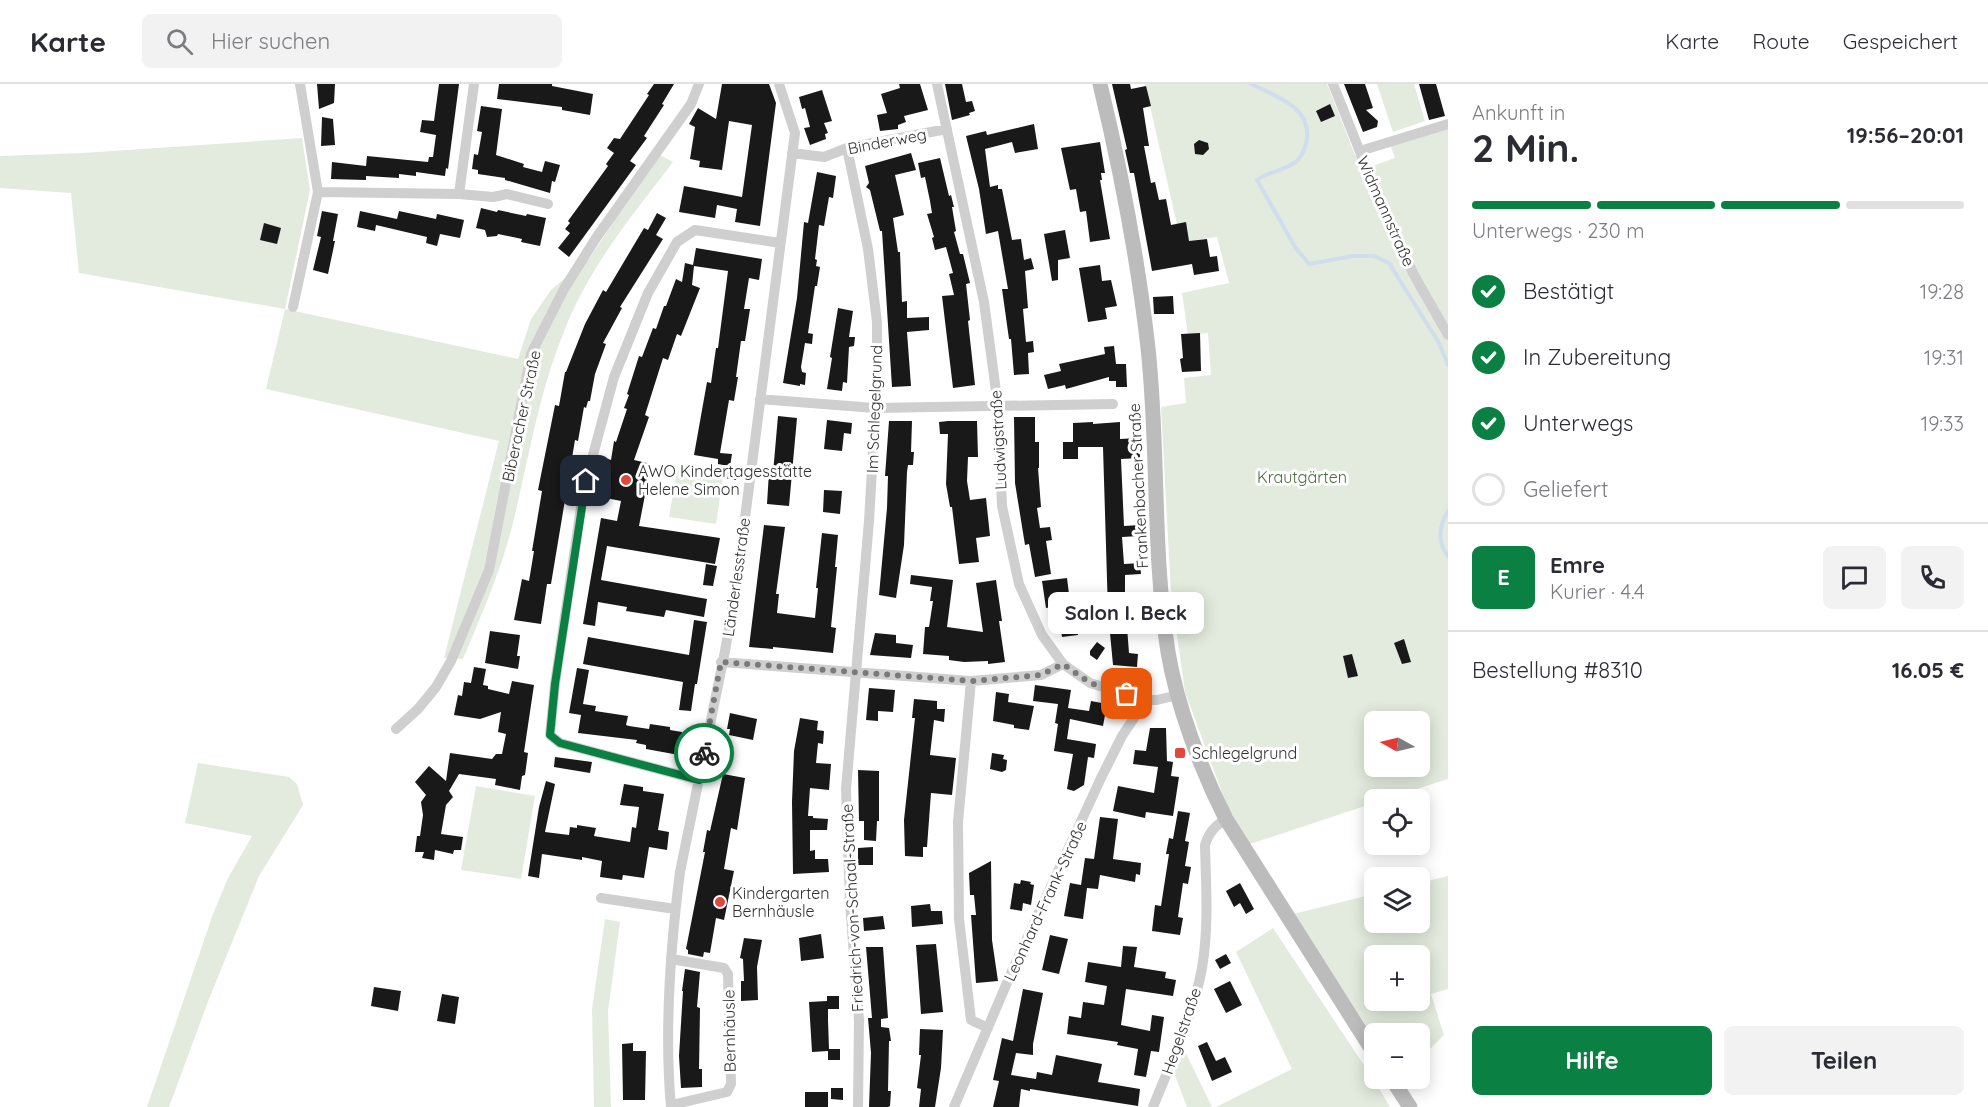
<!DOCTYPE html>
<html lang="de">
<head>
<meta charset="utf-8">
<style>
	body { margin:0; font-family:Quicksand,sans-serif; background:#f2f2f3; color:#2b2b33; height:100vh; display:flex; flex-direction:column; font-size:22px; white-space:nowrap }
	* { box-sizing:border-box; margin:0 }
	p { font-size:20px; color:#7c7c81 }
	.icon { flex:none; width:33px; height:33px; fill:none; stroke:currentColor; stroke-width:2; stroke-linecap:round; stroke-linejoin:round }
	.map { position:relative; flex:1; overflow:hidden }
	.panel { display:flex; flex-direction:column; background:#fff; width:540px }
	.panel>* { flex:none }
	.needle { width:39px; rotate:278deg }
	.controls { position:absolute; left:1364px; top:627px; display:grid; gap:12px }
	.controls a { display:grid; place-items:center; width:66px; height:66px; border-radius:9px; background:#fff; box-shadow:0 3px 15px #0003; font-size:30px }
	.pin { position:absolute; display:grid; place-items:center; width:51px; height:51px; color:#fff; margin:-26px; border-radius:12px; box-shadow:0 3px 9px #0006 }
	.courier { position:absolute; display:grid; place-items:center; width:60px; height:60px; margin:-30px; border:4px solid #0b8043; border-radius:50%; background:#fff; color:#222; box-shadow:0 2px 8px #0007 }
	.bubble { position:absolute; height:42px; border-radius:9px; background:#fff; box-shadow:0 3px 15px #0003; font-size:20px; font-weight:700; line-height:42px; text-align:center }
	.head em { font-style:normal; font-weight:700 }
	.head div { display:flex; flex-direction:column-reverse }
	.head { display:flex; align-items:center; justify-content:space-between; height:102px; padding:0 24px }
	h1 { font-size:39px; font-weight:700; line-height:45px }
	.bar { display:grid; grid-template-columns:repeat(4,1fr); gap:9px 6px; align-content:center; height:72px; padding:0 24px }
	.bar i { height:8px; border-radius:4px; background:#e1e1e2 }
	.bar .active { background:#0b8043 }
	.bar p { grid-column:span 4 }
	.line { display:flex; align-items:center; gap:15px; padding:0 24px; border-top:2px solid #e1e1e2 }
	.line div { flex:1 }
	.round { display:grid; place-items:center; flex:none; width:63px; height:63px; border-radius:9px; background:#f2f2f3 }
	ol { padding:0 24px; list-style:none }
	li { display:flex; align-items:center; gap:18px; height:66px }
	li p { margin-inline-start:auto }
	li .icon { padding:6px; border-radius:50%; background:#0b8043; color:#fff; stroke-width:4 }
	li:last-child { color:#7c7c81 }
	li i { width:33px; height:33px; border:3px solid #e1e1e2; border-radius:50% }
	.cta { display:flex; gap:12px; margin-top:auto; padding:12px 24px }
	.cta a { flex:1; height:69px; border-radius:9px; background:#0b8043; color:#fff; font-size:24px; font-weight:700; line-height:69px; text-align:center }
	.cta a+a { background:#f2f2f3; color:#2b2b33 }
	header { display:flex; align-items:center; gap:36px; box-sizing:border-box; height:84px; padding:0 30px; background:#fff; border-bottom:2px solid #e1e1e2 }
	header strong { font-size:28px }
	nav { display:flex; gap:33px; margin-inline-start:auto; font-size:21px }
	.search { width:420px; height:54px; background:#f2f2f3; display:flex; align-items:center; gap:15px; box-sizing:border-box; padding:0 21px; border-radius:9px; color:#7c7c81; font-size:22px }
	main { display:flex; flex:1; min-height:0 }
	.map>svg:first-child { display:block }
	.green { fill:#e3ebde; fill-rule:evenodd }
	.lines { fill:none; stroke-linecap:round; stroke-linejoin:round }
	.stream { stroke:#cfdded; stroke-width:4 }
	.building { fill:#191919 }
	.minor { stroke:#cfcfcf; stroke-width:10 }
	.secondary { stroke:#bcbcbc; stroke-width:15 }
	.done { stroke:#7a7a7a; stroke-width:6; stroke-dasharray:0 10.8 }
	.route { stroke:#0b8043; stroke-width:8 }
	.poi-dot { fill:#e1473c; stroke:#fff; stroke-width:2 }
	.labels { text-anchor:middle; stroke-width:6; stroke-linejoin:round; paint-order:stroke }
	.street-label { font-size:16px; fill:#323232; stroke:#fff }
	.poi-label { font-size:16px; fill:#323232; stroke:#fff; text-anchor:start }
	.park-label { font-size:16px; fill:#4f6e40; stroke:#fff }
</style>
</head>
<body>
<header>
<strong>Karte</strong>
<div class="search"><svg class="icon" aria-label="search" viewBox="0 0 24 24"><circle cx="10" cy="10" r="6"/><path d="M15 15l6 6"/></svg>Hier suchen</div>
<nav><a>Karte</a><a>Route</a><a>Gespeichert</a></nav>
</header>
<main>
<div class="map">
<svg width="1448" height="1023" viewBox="0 0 1448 1023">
	<rect width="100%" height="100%" fill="#fff"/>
	<!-- green -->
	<path class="green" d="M1145 0H1327L1355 71 1364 69 1370 83 1395 74 1390 60 1448 43V695L1385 715 1374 716V719L1250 760 1227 722 1185 608 1171 509 1161 323 1186 319 1184 294 1211 291 1208 249 1188 251 1182 209 1229 199 1217 153 1181 158ZM1374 638H1419V682H1374Z
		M1377 0H1414L1425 37 1393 48Z
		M302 54 310 106 285 225 518 275 531 235 551 206 591 172 658 70 673 78C631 133 588 184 563 250 538 312 528 379 512 443 500 489 481 532 463 575L444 574 499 357 266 305 285 225 79 189 71 109 0 104V72L83 69Z
		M678 380 724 387 716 440 669 433Z
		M198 679 289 693 297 700 303 721 259 792 209 915 169 1023H147L213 830 228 794 252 752 185 739Z
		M476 702 535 712 521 795 461 786Z
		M1448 792V905L1431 910 1444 951 1419 976V950H1374V954L1293 830 1374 810V838H1419V799ZM1374 872H1419V916H1374Z
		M605 835 620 838 608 927 611 1023H594L592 925Z
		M1273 844 1377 1001 1390 1023H1216L1292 985 1236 868Z
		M1184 965 1212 1023H1187L1174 989Z"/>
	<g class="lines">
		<!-- stream -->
		<path class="stream" d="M1251 0C1275 12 1310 22 1307 54 1306 62 1303 70 1298 76 1286 87 1269 87 1257 96L1295 163 1309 180 1353 172H1374L1389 179 1439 259 1448 281
			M1448 427C1439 441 1437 459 1448 472"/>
	</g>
	<!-- building -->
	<path class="building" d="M317 0H335L334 19 319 25Z
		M439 0H459L448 85 446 84 445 92 416 88V92L399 90V94L366 92V96L331 95 332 78 366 82 367 72 428 78 429 73H433L436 51 420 48 422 36 434 37Z
		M499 0H552V2L593 10 590 31 562 26V23L497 15Z
		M654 0H674L662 20 664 21 644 52 647 54 630 77 636 81 569 173 558 164 570 149 565 145 570 139 568 137 608 82 606 80 614 69 607 64 614 54 620 55 649 11 647 10Z
		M722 0H769L776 19 760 142 735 138 737 125 717 121 715 134 679 128 684 102 742 113 752 41 729 37 722 86 699 83 700 77 690 75 695 43 689 40 698 24 716 35Z
		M899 0H920L928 26 904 32 906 38 898 41V45L880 47 877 31 887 29 881 10 900 4Z
		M945 0H962L966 18 972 17 975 27 969 29 970 31 952 36Z
		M1112 0H1130L1131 5 1146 2 1151 22 1143 24 1149 62H1144L1151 99 1155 98 1159 116 1166 115 1171 141 1186 138 1189 157 1207 155 1210 173 1217 172 1219 187 1194 191 1192 180 1152 187 1134 89H1130L1125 66 1127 65Z
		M1344 0H1365L1373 24 1366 26 1378 37 1377 43 1363 48Z
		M1419 0H1436L1445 32 1429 36Z
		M822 6 832 37 824 39 828 49 825 50 826 55 810 61 804 44 810 43 805 24 802 25 799 13Z
		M1330 20 1335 32 1321 38 1316 27Z
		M481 22 502 25 496 71 524 80 523 83 542 88 545 77 560 81 555 98 552 97 550 109 505 96V94L478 90V86L472 85 474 70 478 71 482 48 477 47Z
		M322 33 333 35 335 61 321 62Z
		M1034 40 1038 65 1015 69 1012 58 985 65 990 103 998 101V105H1002L1012 156 1021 155 1024 176 1031 174 1034 185 1025 187 1028 224 1023 225 1026 258 1033 257 1034 268 1028 269 1029 290 1014 291 1011 255H1009L1002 205H1008L998 147 986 150 979 105 966 52 986 47 987 51Z
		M1199 56 1208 59 1209 65 1203 71 1195 70 1194 60Z
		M1100 58 1105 89H1101L1102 96H1100L1110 155 1090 158 1086 127 1080 128 1076 105 1070 106 1061 64Z
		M911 69 916 86 895 91 904 131 893 134 898 168H900L902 218 907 217V234L929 233V246L907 248 911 302 892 303 882 147H880L870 106 866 103 869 99 865 82Z
		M940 74 949 112 951 111 954 123H952L956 147 954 148 960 170H963L970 199 966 200 970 236 968 237 975 301 953 304 942 212 954 211 949 190 953 189 946 163 935 166 932 154 934 153 927 130 932 129 930 117 925 93 921 94 918 79Z
		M817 88 836 92 833 114 829 113 824 142 819 141 815 175 817 176 816 182 820 183 817 202H815L808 249 813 250 812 260 805 259 801 283 802 288 806 289 805 301 800 300V302L783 299 797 214 804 138 808 139Z
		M481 124 497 128 498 126 526 132 527 130 546 134 540 162 521 158 522 155 498 150 497 152 487 153 485 146 476 144Z
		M322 127 338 130 333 157H335L328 190 313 186 321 153 317 152Z
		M360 127 397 135 399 127 436 135 437 130 464 136 460 154 440 150 437 162 426 159 427 153 376 141 375 147 357 143Z
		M657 129 666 134 656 151 663 155 620 223 622 224 603 259 606 260 595 290 590 317H588L586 324 584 323 578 357 575 356 551 500H547L541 540 514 536 522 495 529 497 534 467H532L542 407 538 406 555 321 559 322 565 288H566L585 240 603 206 606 208 644 144 648 146Z
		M264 139 281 144 277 160 260 156Z
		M1065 146 1070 174 1058 176V196L1052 197 1044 150Z
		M696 164 762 175 759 196 749 194 744 225H750L745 257H741L736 293H738L734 317 729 316 720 369 732 370 730 382 739 384 736 396 725 394 728 382 718 380V375L694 371 707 298 711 299 716 264H718L728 187 694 182 692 201 700 204 681 252 677 250 668 276 663 274 645 331 649 333 634 376 651 380 639 442 720 454 715 480 607 462 601 496 707 515 704 533 666 526 664 533 626 527 627 523 598 518 595 542 583 540 601 434 617 437 621 417 601 413 608 375 611 376 614 357 616 358 627 325 624 324 629 311 627 310 639 272 642 273 653 244 656 245 664 222H666L676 195 682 198 685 179 693 181Z
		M1100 181 1102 197 1111 196 1117 222 1105 224 1107 235 1088 238 1079 184Z
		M1173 212 1174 230H1154L1153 213Z
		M838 224 853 227 849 253H855L854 262 849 263 847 299 843 298 842 307 827 305 832 274 830 273Z
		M1200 249 1201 287 1182 288 1180 275 1183 274 1181 250Z
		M1114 262 1116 280H1126L1127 303H1116V297H1109V293L1066 305 1065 301 1048 305 1044 291 1061 287 1059 280 1105 270 1104 263Z
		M778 332 797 334 789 422 767 420 769 388 773 389Z
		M1014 333H1035V358H1039V384H1038L1041 423 1037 424 1040 444 1050 443 1052 456 1046 457 1051 490 1035 493 1029 460 1025 461 1015 399Z
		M827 336 852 339 851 350 844 349 842 367 824 365Z
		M889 337H912L911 368H914L913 381H908L907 388 904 461 896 514 879 511 887 424 888 392H885Z
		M948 337H977L978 373H968L967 397 970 416 986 414 990 452 976 454 979 478 959 480 952 423H950L946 400 948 350H940L939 338Z
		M1093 338V340L1120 338V355L1139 354 1140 374 1121 375 1124 442 1140 441V452L1122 453 1124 480 1140 479 1141 490 1125 491V518L1143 516 1144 528 1126 530 1129 569 1138 570 1137 583 1113 581 1108 528 1103 363H1078V375H1063V358H1073V339Z
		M824 406 842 407 840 430 823 428Z
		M764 441 785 443 776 510H779L777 529 815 534 818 504H816L822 449 838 451 835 483H837L831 543 836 544 833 569 773 563V565L749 563Z
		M706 480 717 482 713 502 703 501Z
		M911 491 953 496 947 543 983 548 976 499 996 496 1002 537H999L1005 578 988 580V577L964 578 949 576V572L923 570 925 543H929L933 517H930L932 503 910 500Z
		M1067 494 1071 526H1075L1078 551 1062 553 1058 522 1046 524 1042 497Z
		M694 536 707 538 697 600H695L691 627 679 626 683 598 583 580 588 553 689 571Z
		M490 547 520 551 517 572H520L518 585 485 579Z
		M875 549 896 551V559L913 561 911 574 870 571Z
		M1404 555 1411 578 1402 580 1394 559Z
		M1097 558 1105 564 1097 576 1090 571V567Z
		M1352 570 1358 592 1348 594 1343 572Z
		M474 583 486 585 483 601 488 602V605L509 610 512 597 534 601 524 668 528 669 525 691 522 692 520 706 495 701 496 695 459 690 449 707 453 713 446 721 441 750 463 753 461 766H454L453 770 435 766 434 776 422 774 424 768H415L417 752H420L423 731 421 718 426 711 415 698 429 682 446 697 450 669 492 675 496 670H502L506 650 498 648 501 628 480 635 454 631 458 611 462 612 464 598 471 599Z
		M577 584 589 586 583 620 596 622 595 627 628 632 626 641 629 642 649 645 650 640 670 643V646L682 648 679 671 646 665V661L636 659 637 656 578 649 581 631 569 629Z
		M1035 601 1071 606 1068 624 1089 627 1091 617 1107 620 1103 642 1070 635 1067 655 1096 660 1094 674 1088 673 1084 701 1074 707 1067 705 1073 670 1054 667 1058 640 1055 639 1058 620 1033 617Z
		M869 604 895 606 893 628 878 627V637L866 636Z
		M996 608 1009 610 1008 618 1034 622 1029 646 1014 644V641L993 637Z
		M914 615 937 617V625H945L944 638 934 636 930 671 956 674 952 711 931 709 927 763H923V773L905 772 904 736 915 634H912Z
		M730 629 757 635 753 656 729 651 730 645H727Z
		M800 634 818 637 817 646 824 647 823 660 818 659 816 679 831 680 829 706 810 704 808 732H813V734L828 735 827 746H810V767L815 766V775H828L829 788 793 790 792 718 794 667Z
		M1150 644H1166L1167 677 1173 678 1171 692 1179 693 1173 732 1146 728 1145 734 1113 727 1118 702 1154 709 1158 683 1133 680 1135 666 1146 667Z
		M992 669 1004 671 1003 675 1007 676 1006 686 1002 688 990 685Z
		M555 673 592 678 590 689 554 683Z
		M858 686 879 687V737H877L876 757 864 756V737H859Z
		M723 690 745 694 737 746 731 744 724 785 734 787 724 836 716 834 710 869 704 868 703 873 688 870V866L686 865 705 768H703L707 746 710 747Z
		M546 697 555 700 545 748 569 751 570 743 577 744V741L596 744 594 752 630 758 632 743 636 744 639 723 620 721 624 700 643 703V707L664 710 658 746 669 748 667 766 649 763 644 794 623 791 622 796 600 793 602 777 582 773V776L542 770 539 794 528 792 539 723Z
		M1178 727 1190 729 1185 757 1189 758 1185 782 1191 783 1188 800 1183 799 1178 833 1183 834 1180 851 1152 847 1155 821 1161 822 1169 770H1166L1169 754 1173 755Z
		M1100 733 1118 735 1113 775 1141 779 1140 791 1136 790 1135 798 1100 791 1098 805 1087 804 1083 835 1064 832 1070 799 1081 801 1085 774 1094 775Z
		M873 763V781H858V764Z
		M991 777 992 856 998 897 976 899 971 831H976L974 811H970L969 789Z
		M1021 796 1031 798 1030 800 1034 801 1031 821 1023 819 1022 827 1010 825 1014 799 1020 800Z
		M1240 799 1254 825 1246 830 1240 819 1234 823 1226 807Z
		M930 820 931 827H942L943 840 912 843 911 822Z
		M883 832 885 845 864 847 863 834Z
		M821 850 824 874 801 877 799 854Z
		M1050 851 1068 855 1059 890 1042 886Z
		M744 854 762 856 757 883 758 916 741 917V897H744L743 875 740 874Z
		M936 860 943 928 921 930 916 861Z
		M1123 862 1137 863 1134 883 1166 888 1165 894 1176 896 1173 912 1126 905 1121 941 1150 947 1152 931 1164 933 1159 968 1151 967 1146 993 1134 991 1138 965 1117 961 1118 958 1067 950 1069 932 1081 934 1083 918 1104 921 1107 902 1085 898 1088 878 1121 883Z
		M866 863H883L888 934 881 935V943L889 944 891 957H889L888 1007H891L890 1022 888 1023H869L871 969 868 934H872Z
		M1226 870 1231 879 1220 885 1215 876Z
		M685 885 700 888 697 923 700 924 699 985H702V1003L681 1004 679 972 683 907H682Z
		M1230 897 1242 921 1226 929 1214 905Z
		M374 903 401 907 398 927 371 922Z
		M1023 905 1043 909 1033 960V971L1016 969 1011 991 1036 995 1037 988 1052 991 1056 971 1102 980 1098 998 1140 1005 1138 1022 1030 1005V1007L1021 1005 1019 1023H993L999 997 993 996 1002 954 1013 957Z
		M442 910 459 913 455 940 437 937Z
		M827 912H839V925H828V936L829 965H840V976H828V967L812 968 809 918 827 917Z
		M920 945 943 946 941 984 935 1023H919L921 1005 917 1004 921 971H919Z
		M1207 958 1216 977 1225 973 1232 988 1212 997 1198 962Z
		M633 959V967H646L645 1016H623L622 960Z
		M831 1004H843V1016L831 1015Z
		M805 1008H828V1023H805Z"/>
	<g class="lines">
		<!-- minor -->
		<path class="minor" d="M937 0 984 218 998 322 1002 422 1019 500 1042 551 1063 580 1090 599 1146 616H1157L1178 611
			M1333 0 1384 128 1414 191 1448 251
			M847 64 868 165 877 238V299L869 437 846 705 850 819 859 936 858 1023
			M1360 67 1448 40
			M792 69 824 73 847 64 947 45
			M318 108 459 110 493 113 507 110 548 120
			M459 110 474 0
			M293 223 318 108 300 0
			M760 315 875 324 1113 320
			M721 578 971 597 1041 591 1063 580
			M971 597 958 738 959 835 971 936 988 944
			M396 645 418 625 436 603 451 577 489 486 531 270 564 205 596 154 691 20 699 0
			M699 696 560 659 550 651 555 600 581 423 586 397 614 293 648 209 677 158 695 146 780 159
			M601 814 675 825
			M671 1021 727 1008 731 1000 728 890 724 884 671 875
			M671 1023C664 945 670 866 680 788L725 567 736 503 795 49 779 0
			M954 1023 1012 887 1101 694 1122 652 1146 616
			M1153 1023C1171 978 1193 933 1202 884 1209 843 1206 802 1205 761 1209 748 1215 742 1226 735"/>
		<!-- secondary -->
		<path class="secondary" d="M1100 0C1121 87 1138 176 1148 264 1159 365 1152 467 1168 568 1177 622 1201 686 1226 735L1374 969
			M1391 994 1410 1023"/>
	</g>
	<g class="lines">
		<!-- done -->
		<path class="done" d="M704 669 721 578 972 597 1041 591 1063 580 1090 599 1127 610"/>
		<!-- route -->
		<path class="route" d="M586 397 555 600 550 651 560 659 699 696 704 669"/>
	</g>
	<!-- markers -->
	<g class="poi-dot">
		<circle cx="626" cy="396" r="6"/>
		<rect x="1174" y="663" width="12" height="12" rx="3"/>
		<circle cx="720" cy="818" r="6"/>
	</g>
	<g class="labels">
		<!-- street labels -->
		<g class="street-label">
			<text transform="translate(887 57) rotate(-11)" y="6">Binderweg</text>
			<text transform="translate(1386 127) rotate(66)" y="6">Widmannstraße</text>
			<text transform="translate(874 325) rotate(-88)" y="6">Im Schlegelgrund</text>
			<text transform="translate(521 332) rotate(-78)" y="6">Biberacher Straße</text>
			<text transform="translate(998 356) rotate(-93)" y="6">Ludwigstraße</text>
			<text transform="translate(1138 402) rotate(-93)" y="6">Frankenbacher Straße</text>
			<text transform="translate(736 493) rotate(-82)" y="6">Länderlesstraße</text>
			<text transform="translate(1045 817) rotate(-65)" y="6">Leonhard-Frank-Straße</text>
			<text transform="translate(852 824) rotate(-93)" y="6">Friedrich-von-Schaal-Straße</text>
			<text transform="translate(729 947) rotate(-91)" y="6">Bernhäusle</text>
			<text transform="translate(1181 947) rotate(-71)" y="6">Hegelstraße</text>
		</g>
		<!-- poi labels -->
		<g class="poi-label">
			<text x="638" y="393">AWO Kindertagesstätte<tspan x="638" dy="18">Helene Simon</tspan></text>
			<text x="1192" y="675">Schlegelgrund</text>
			<text x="732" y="815">Kindergarten<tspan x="732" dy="18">Bernhäusle</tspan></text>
		</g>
		<!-- park labels -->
		<g class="park-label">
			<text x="1302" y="399">Krautgärten</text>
		</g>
	</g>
</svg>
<div class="controls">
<a><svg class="needle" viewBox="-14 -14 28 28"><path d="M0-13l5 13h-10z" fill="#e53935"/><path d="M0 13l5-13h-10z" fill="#7c7c81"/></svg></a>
<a><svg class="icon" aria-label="locate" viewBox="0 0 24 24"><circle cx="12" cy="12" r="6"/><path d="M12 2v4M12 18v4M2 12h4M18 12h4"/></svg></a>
<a><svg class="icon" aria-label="layers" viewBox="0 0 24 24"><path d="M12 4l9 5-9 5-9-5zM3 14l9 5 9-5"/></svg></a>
<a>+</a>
<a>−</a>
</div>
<div class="pin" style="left:1127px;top:610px;background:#ea580c"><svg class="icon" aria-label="bag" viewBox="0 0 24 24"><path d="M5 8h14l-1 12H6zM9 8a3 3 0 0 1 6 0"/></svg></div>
<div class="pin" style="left:586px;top:397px;background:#1f2937"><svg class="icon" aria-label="home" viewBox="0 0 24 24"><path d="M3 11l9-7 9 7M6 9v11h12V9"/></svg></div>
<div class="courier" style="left:704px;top:669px"><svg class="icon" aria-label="bike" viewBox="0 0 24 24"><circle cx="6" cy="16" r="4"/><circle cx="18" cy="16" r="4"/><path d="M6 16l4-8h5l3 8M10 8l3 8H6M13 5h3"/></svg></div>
<div class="bubble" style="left:1048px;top:508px;width:156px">Salon I. Beck</div>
</div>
<section class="panel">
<div class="head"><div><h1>2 Min.</h1><p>Ankunft in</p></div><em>19:56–20:01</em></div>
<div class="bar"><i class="active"></i><i class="active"></i><i class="active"></i><i></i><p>Unterwegs · 230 m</p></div>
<ol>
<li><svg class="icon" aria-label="check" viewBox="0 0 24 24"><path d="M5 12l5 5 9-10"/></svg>Bestätigt<p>19:28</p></li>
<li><svg class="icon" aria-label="check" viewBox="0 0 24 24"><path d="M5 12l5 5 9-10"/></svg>In Zubereitung<p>19:31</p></li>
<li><svg class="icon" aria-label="check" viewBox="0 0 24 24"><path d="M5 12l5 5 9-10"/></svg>Unterwegs<p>19:33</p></li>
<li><i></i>Geliefert</li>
</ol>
<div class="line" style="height:108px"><b class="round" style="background:#0b8043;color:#fff">E</b><div><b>Emre</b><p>Kurier · 4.4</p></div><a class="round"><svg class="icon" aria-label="chat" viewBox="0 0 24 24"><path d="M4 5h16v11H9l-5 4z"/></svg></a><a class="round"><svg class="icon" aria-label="phone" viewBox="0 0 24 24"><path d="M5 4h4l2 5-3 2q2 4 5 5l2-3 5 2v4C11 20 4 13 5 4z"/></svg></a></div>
<div class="line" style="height:78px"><div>Bestellung #8310</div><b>16.05 €</b></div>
<div class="cta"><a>Hilfe</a><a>Teilen</a></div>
</section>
</main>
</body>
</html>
